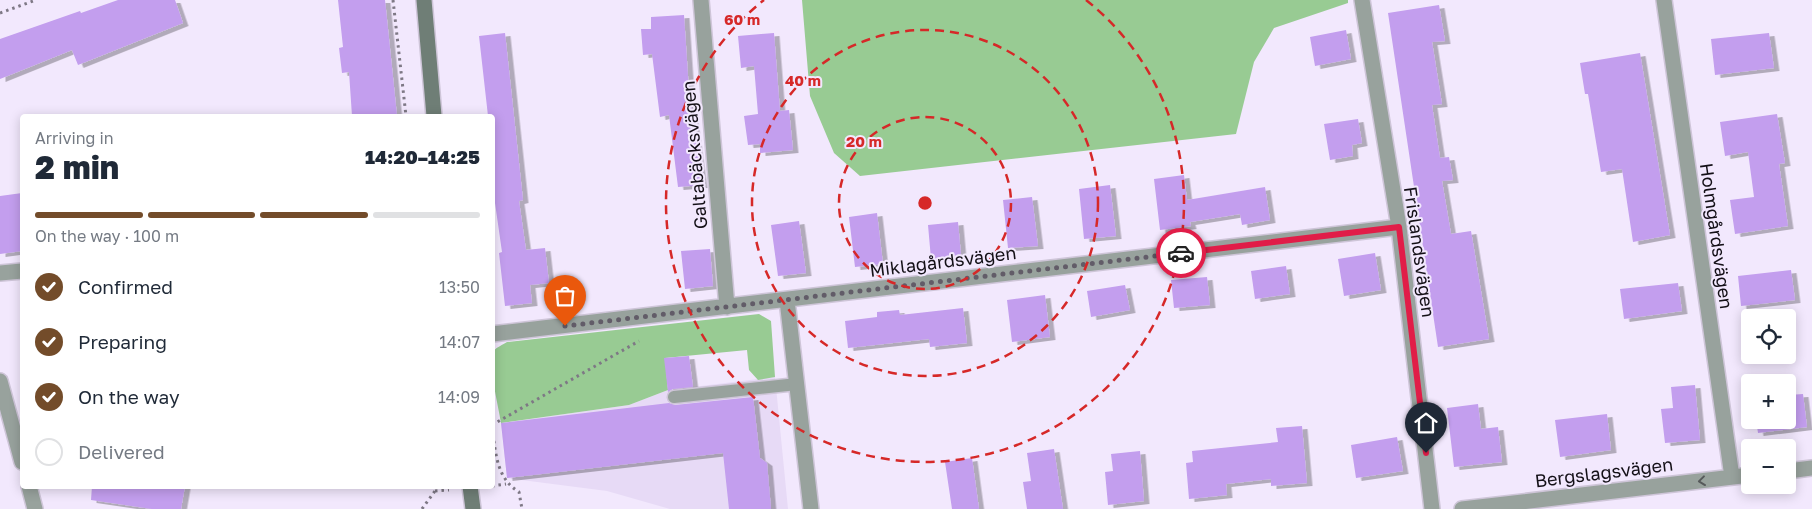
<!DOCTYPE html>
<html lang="en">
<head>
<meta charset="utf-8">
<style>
	body { margin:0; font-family:"Golos Text",sans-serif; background:#f2f2f3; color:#1f2937; height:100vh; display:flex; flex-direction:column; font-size:19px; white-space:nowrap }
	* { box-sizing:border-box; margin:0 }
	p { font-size:16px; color:#747a83 }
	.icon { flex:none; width:28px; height:28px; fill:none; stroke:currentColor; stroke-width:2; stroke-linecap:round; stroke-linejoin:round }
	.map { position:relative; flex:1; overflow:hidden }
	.drawer { position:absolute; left:20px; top:114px; width:475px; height:375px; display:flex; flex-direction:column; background:#fff; border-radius:5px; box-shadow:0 2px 12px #0003 }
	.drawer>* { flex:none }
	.fabs { position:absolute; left:1741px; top:309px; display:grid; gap:10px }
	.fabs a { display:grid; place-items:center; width:55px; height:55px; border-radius:5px; background:#fff; box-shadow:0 2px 12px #0003; font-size:25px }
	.pin { position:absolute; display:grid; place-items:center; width:42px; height:42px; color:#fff; margin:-51px -21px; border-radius:50% 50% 50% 0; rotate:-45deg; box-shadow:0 0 5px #0007 }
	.pin .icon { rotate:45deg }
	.courier { position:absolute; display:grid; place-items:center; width:50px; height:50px; margin:-25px; border:4px solid #e11d48; border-radius:50%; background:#fff; color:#222; box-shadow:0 1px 6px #0007 }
	.head em { font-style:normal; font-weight:800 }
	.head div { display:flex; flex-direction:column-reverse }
	.head { display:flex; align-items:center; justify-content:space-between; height:85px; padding:0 15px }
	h1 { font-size:32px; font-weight:800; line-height:38px }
	.bar { display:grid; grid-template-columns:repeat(4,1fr); gap:8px 5px; align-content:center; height:60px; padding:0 15px }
	.bar i { height:6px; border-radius:4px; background:#e0e1e3 }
	.bar .on { background:#734c2a }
	.bar p { grid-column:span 4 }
	ol { padding:0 15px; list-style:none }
	li { display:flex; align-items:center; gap:15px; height:55px }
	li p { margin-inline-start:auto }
	li .icon { padding:5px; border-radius:50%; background:#734c2a; color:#fff; stroke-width:4 }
	li:last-child { color:#747a83 }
	li i { width:28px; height:28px; border:2px solid #e0e1e3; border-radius:50% }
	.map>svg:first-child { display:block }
	.built { fill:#e7daf6 }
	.green { fill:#98cb93 }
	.building { fill:#c39eee; filter:url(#shadow) }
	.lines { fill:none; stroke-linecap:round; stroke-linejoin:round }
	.lane-casing { stroke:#cec5d8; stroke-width:15 }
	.street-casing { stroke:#cec5d8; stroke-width:18 }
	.secondary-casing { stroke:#cec5d8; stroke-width:18 }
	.path { stroke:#7e7885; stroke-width:3; stroke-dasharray:2.5 4; stroke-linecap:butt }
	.lane { stroke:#98a29d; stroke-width:12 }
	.street { stroke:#98a29d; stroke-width:15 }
	.secondary { stroke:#6f7e76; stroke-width:15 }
	.oneway { stroke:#56595a }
	.done { stroke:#625c68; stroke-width:5; stroke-dasharray:0 9 }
	.route { stroke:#e11d48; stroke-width:6 }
	.ring { fill:none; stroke:#d62828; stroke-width:2.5; stroke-dasharray:9 6 }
	.labels { text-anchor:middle; stroke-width:4; stroke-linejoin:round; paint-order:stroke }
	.street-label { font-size:18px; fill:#141017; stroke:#f2e8fd }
	.centre { fill:#d62828; stroke:#f2e8fd; stroke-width:2.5 }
	.ring-label { font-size:15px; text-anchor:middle; font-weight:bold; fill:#d62828; stroke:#f2e8fd; stroke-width:4; stroke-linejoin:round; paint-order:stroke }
</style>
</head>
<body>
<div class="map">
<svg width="1812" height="509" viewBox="0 0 1812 509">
	<defs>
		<filter id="shadow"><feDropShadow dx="5.5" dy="3" stdDeviation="0" flood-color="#0004"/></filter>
	</defs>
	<rect width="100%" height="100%" fill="#f2e8fd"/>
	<!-- built -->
	<path class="built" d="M775 377 788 509H670L607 491 507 478 501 423 629 405 668 390Z"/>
	<!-- green -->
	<path class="green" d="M802 0H1348V3L1274 28 1254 62 1236 134 860 176 834 153 810 96Z
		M759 314 771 321 775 377 758 380 749 370 747 350 665 358 668 390 629 405 501 423C499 408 487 363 494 351 496 347 503 345 507 342Z"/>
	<!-- building -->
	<path class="building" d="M118 0H175L183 23 78 65 72 50 0 79V39L80 11 81 13Z
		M338 0H385L397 116H352L349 72 342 73 339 48 343 47Z
		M1439 5 1445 41 1432 42 1442 104 1432 105 1440 158 1449 157 1453 180 1442 181 1451 234 1471 231 1489 339 1438 347 1388 13Z
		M684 15 689 91 702 185 678 187 669 115 660 117 652 54 643 55 641 29H651V17Z
		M1346 30 1351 59 1315 66 1310 37Z
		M505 33 523 200 519 201 526 250 545 248 549 283 530 285 532 303 505 306 499 253 502 252 492 182V116H488L479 36Z
		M774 33 780 111 789 110 793 150 760 153V144L748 145 744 116 758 114 754 66 741 68 738 36Z
		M1769 33 1774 68 1715 75 1711 39Z
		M1640 53 1670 235 1633 242 1622 169 1601 172 1588 94H1585L1580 63Z
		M1777 114 1785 163 1779 164 1788 226 1735 234 1730 200 1754 197 1748 152 1725 156 1720 122Z
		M1358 119 1362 143 1352 145 1353 156 1330 160 1324 124Z
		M1184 175 1187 200 1265 187 1270 220 1242 225 1240 214 1190 222 1191 226 1160 230 1154 179Z
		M1110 185 1116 236 1084 239 1079 189Z
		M22 193V251L0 254V196Z
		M1032 197 1038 246 1008 248 1003 200Z
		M877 213 883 264 855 267 849 217Z
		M799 221 806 273 778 276 771 225Z
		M958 222 961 255 931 259 928 225Z
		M710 249 713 286 685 289 681 251Z
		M1375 253 1381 290 1344 296 1338 259Z
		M1286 266 1290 294 1255 299 1251 271Z
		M1791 270 1795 300 1741 306 1738 276Z
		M1207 277 1210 305 1174 308 1171 280Z
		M1678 283 1682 311 1624 319 1620 289Z
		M1125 285 1130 310 1091 317 1087 291Z
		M1045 295 1050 337 1012 342 1007 300Z
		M963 308 967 343 930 347 929 339 848 348 845 321 877 317V312L899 310 900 315Z
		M689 356 693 387 673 389 668 392 664 358Z
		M1779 378 1780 382H1752V381Z
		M1695 385 1700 440 1665 443 1661 409 1673 408 1671 387Z
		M1803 394 1807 427 1758 433 1756 420H1788V395Z
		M753 397 760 458 767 463 771 509H729L723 453 507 478 501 423 669 403 675 405Z
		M1478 404 1481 429 1498 427 1502 462 1454 467 1447 408Z
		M1607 414 1611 450 1560 457 1555 420Z
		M1302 426 1307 483 1271 486V479L1226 484 1227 495 1189 499 1186 463 1193 462 1192 451 1278 442 1276 428Z
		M1397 437 1403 471 1356 478 1351 445Z
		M1054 449 1063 509H1027L1023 482 1031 481 1027 453Z
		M1140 451 1144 501 1108 505 1105 472 1113 471 1111 454Z
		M972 458 979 509H952L945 462Z
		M92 486H185L181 509H152L91 500Z"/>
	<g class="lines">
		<defs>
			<path id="lane" d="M674 397 797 384"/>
			<path id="street" d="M701 0 727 307
				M1362 0 1399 227 1432 509
				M1664 0 1732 477
				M0 273 22 271
				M787 300 811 509
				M492 334 1399 227
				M0 381 22 462
				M1788 471 1812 468
				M29 486 35 509
				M1462 509 1750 475"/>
			<path id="secondary" d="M424 0 434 116
				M470 486 473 509"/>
		</defs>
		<!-- lane casing -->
		<use href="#lane" class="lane-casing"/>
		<!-- street casing -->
		<use href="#street" class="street-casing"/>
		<!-- secondary casing -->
		<use href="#secondary" class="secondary-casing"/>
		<!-- path -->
		<path class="path" d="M393 0 406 116
			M0 13 36 0
			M492 425 639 341
			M492 428C496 453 496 478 519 492L522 509
			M492 486 506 484
			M435 491 449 490
			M422 509 435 491 436 486"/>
		<!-- lane -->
		<use href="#lane" class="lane"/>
		<!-- street -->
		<use href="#street" class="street"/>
		<!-- secondary -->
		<use href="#secondary" class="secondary"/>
	</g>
	<!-- one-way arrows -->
	<defs><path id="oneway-chevron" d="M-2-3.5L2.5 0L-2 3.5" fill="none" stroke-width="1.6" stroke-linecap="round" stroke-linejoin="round" transform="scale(1.25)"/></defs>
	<use class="oneway" href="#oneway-chevron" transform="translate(1702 481) rotate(173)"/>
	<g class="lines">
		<!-- done -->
		<path class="done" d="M565 326 1181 253"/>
		<!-- route -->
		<path class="route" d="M1181 253 1399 227 1426 453"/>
	</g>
	<!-- distance rings -->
	<g class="ring">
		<circle cx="925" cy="203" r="86"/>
		<circle cx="925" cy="203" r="173"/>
		<path d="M1086 0A259 259 0 1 1 764 0"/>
	</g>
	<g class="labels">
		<!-- street labels -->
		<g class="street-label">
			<text transform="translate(695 155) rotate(-95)" y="6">Galtabäcksvägen</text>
			<text transform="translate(1716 236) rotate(82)" y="6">Holmgårdsvägen</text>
			<text transform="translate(1419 252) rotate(82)" y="6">Frislandsvägen</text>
			<text transform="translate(943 262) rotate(-7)" y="6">Miklagårdsvägen</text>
			<text transform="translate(1604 473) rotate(-7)" y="6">Bergslagsvägen</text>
		</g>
	</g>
	<circle cx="925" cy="203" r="8" class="centre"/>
	<g class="ring-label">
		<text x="742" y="25">60 m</text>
		<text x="803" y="86">40 m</text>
		<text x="864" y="147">20 m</text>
	</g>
</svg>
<div class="fabs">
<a><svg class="icon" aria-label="locate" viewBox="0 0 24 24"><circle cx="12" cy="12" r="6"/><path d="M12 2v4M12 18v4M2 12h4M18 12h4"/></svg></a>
<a>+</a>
<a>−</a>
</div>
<div class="pin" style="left:565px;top:326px;background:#ea580c"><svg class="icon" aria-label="bag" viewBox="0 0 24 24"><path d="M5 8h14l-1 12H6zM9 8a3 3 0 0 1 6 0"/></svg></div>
<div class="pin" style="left:1426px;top:453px;background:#1f2937"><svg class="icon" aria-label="home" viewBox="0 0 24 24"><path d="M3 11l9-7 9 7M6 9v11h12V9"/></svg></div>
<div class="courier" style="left:1181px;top:253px"><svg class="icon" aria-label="car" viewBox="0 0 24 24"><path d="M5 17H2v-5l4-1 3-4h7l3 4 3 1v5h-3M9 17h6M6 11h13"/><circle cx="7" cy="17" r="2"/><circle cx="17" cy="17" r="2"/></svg></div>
<section class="drawer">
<div class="head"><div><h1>2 min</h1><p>Arriving in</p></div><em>14:20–14:25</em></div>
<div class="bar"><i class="on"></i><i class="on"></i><i class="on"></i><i></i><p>On the way · 100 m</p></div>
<ol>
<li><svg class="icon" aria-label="check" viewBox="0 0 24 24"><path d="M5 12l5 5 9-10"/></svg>Confirmed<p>13:50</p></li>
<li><svg class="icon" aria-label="check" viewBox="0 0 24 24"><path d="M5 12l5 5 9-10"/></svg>Preparing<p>14:07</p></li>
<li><svg class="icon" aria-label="check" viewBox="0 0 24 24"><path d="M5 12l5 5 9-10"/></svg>On the way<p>14:09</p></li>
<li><i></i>Delivered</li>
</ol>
</section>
</div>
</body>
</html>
